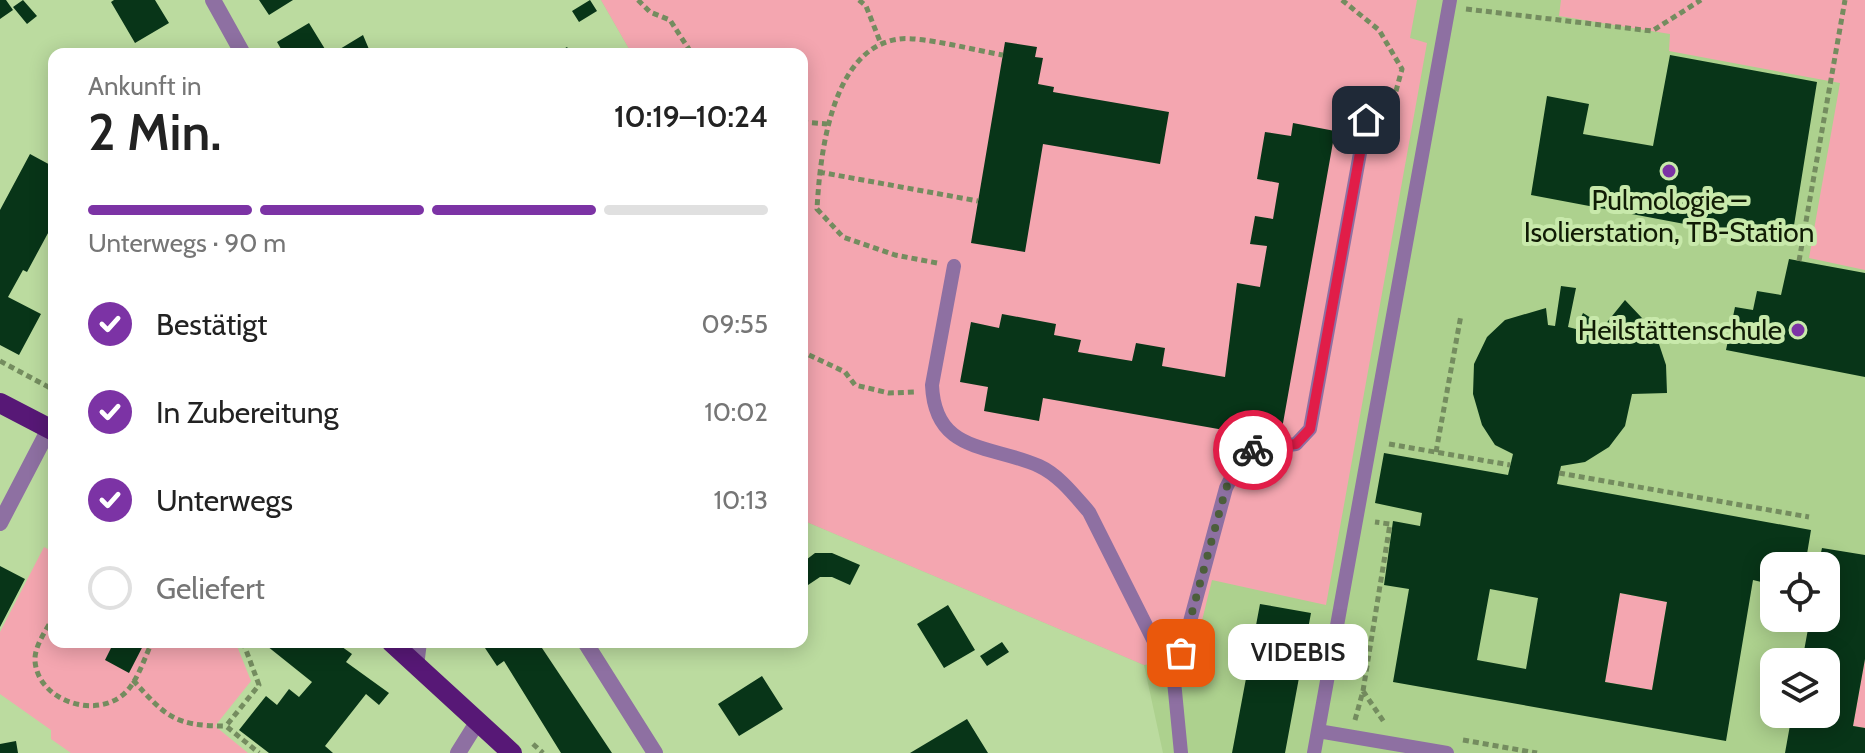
<!DOCTYPE html>
<html lang="de">
<head>
<meta charset="utf-8">
<style>
	body { margin:0; font-family:Cabin,sans-serif; background:#f2f2f2; color:#222; height:100vh; display:flex; flex-direction:column; font-size:30px; white-space:nowrap }
	* { box-sizing:border-box; margin:0 }
	p { font-size:26px; color:#767676 }
	.icon { flex:none; width:44px; height:44px; fill:none; stroke:currentColor; stroke-width:2; stroke-linecap:round; stroke-linejoin:round }
	.map { position:relative; flex:1; overflow:hidden }
	.details { position:absolute; left:48px; top:48px; width:760px; height:600px; display:flex; flex-direction:column; background:#fff; border-radius:16px; box-shadow:0 4px 20px #0003 }
	.details>* { flex:none }
	.tools { position:absolute; left:1760px; top:552px; display:grid; gap:16px }
	.tools a { display:grid; place-items:center; width:80px; height:80px; border-radius:16px; background:#fff; box-shadow:0 4px 20px #0003; font-size:40px }
	.pin { position:absolute; display:grid; place-items:center; width:68px; height:68px; color:#fff; margin:-34px; border-radius:16px; box-shadow:0 4px 12px #0006 }
	.courier { position:absolute; display:grid; place-items:center; width:80px; height:80px; margin:-40px; border:6px solid #e11d48; border-radius:50%; background:#fff; color:#222; box-shadow:0 2px 10px #0007 }
	.bubble { position:absolute; height:56px; border-radius:16px; background:#fff; box-shadow:0 4px 20px #0003; font-size:26px; font-weight:600; line-height:56px; text-align:center }
	.head em { font-style:normal; font-weight:600 }
	.head div { display:flex; flex-direction:column-reverse }
	.head { display:flex; align-items:center; justify-content:space-between; height:136px; padding:0 40px }
	h1 { font-size:52px; font-weight:600; line-height:60px }
	.bar { display:grid; grid-template-columns:repeat(4,1fr); gap:12px 8px; align-content:center; height:96px; padding:0 40px }
	.bar i { height:10px; border-radius:6px; background:#e0e0e0 }
	.bar .current { background:#7c33a5 }
	.bar p { grid-column:span 4 }
	ol { padding:0 40px; list-style:none }
	li { display:flex; align-items:center; gap:24px; height:88px }
	li p { margin-inline-start:auto }
	li .icon { padding:8px; border-radius:50%; background:#7c33a5; color:#fff; stroke-width:4 }
	li:last-child { color:#767676 }
	li i { width:44px; height:44px; border:4px solid #e0e0e0; border-radius:50% }
	.map>svg:first-child { display:block }
	.built { fill:#add18e; fill-rule:evenodd }
	.green { fill:#f4a6b0 }
	.building { fill:#083518; fill-rule:evenodd }
	.lines { fill:none; stroke-linecap:round; stroke-linejoin:round }
	.path { stroke:#748c5f; stroke-width:5; stroke-dasharray:6 4; stroke-linecap:butt }
	.service { stroke:#8e70a2; stroke-width:14 }
	.minor { stroke:#8e70a2; stroke-width:16 }
	.primary { stroke:#571876; stroke-width:20 }
	.done { stroke:#4c5e3b; stroke-width:8; stroke-dasharray:0 14.4 }
	.route { stroke:#e11d48; stroke-width:10 }
	.poi-dot { fill:#7c33a5; stroke:#c8e9ab; stroke-width:3 }
	.labels { text-anchor:middle; stroke-width:8; stroke-linejoin:round; paint-order:stroke }
	.poi-label { font-size:28px; fill:#101b05; stroke:#c8e9ab }
</style>
</head>
<body>
<div class="map">
<svg width="1865" height="753" viewBox="0 0 1865 753">
	<rect width="100%" height="100%" fill="#bbdb9f"/>
	<!-- built -->
	<path class="built" d="M601 0H1865V753H1163L1144 665 802 520V54H632ZM1774 566H1826V618H1774ZM1774 662H1826V714H1774Z"/>
	<!-- green -->
	<path class="green" d="M601 0H1417L1410 38 1427 43 1326 605 1212 580 1193 657 1144 665 802 520V54H632Z
		M1561 0H1865V270L1809 258 1840 83 1669 51 1670 34 1559 16Z
		M44 547 54 552V642H230L237 646 251 681 215 726 248 753H71L51 739V730L0 694V632Z
		M1620 593 1667 602 1652 690 1605 682Z
		M1865 659V728L1853 726Z"/>
	<!-- building -->
	<path class="building" d="M0 0H6L13 10 0 19Z
		M23 0 37 16 27 24 13 7Z
		M114 0H155L169 23 135 43 111 2Z
		M259 0H293L269 15Z
		M590 0 597 11 579 22 572 11Z
		M309 23 328 54H284L277 42Z
		M363 35 371 54H336L335 52Z
		M1005 42 1037 47 1035 57 1043 58 1038 84 1054 87 1053 92 1169 112 1160 164 1043 144 1025 252 971 243Z
		M567 47 572 54H555Z
		M1670 55 1817 82 1791 244 1531 195 1547 96 1589 104 1583 134 1653 146Z
		M1293 123 1335 131 1280 440 1043 398 1039 421 984 411 988 387 960 382 971 322 999 328 1002 314 1056 324 1054 335 1081 340 1078 352 1132 361 1136 343 1165 348 1162 366 1225 377 1237 283 1260 287 1267 246 1250 244 1255 216 1273 219 1279 183 1257 179 1265 132 1291 136Z
		M30 154 54 167 51 176 54 177V222L27 272 23 270 8 297 41 314 19 355 0 345V210Z
		M1789 259 1865 273V377L1726 350 1735 307 1753 310 1757 291 1781 295Z
		M1561 286 1576 288 1568 327 1576 329 1583 313 1604 326 1625 300 1642 318 1658 341 1666 365 1667 393 1632 394 1625 426 1609 447 1585 462 1561 466 1557 484 1811 530 1805 566H1774V585L1753 580 1726 741 1393 682 1409 589 1384 585 1393 521 1420 526 1422 513 1375 503 1384 453 1508 475 1513 454 1495 445 1482 425 1473 394 1474 364 1487 337 1505 320 1546 308 1548 325 1555 326ZM1490 589 1538 598 1526 669 1477 660ZM1620 593 1667 602 1652 690 1605 682Z
		M1822 548 1865 555V659L1853 726 1865 728V753H1785L1792 714H1826V662H1802L1810 618H1826V566H1818Z
		M815 553H832L860 565 850 585 832 577H820L802 589V563Z
		M0 566 25 579 0 627Z
		M1260 604 1311 613 1285 753H1232Z
		M948 605 975 650 944 668 917 624Z
		M114 642H145L129 673 105 660Z
		M262 642 338 644 352 654 346 662 389 693 379 705 366 694 325 746 333 753H269L239 730 266 696 277 705 289 689 299 697 312 682Z
		M481 642H538L612 753H561L504 661 497 666Z
		M1002 642 1009 652 987 666 980 656Z
		M762 676 783 709 739 736 718 704Z
		M967 719 988 753H910Z
		M16 741 18 753H0V744Z"/>
	<g class="lines">
		<!-- path -->
		<path class="path" d="M638 0 650 12 670 20 692 54
			M859 0 866 6 881 44
			M1342 0 1379 30 1402 69 1390 113 1382 116
			M1466 9 1652 31 1701 0
			M802 122 827 124
			M819 172 978 201
			M1799 261 1845 0
			M937 263 895 255 843 237 817 209C820 155 831 48 899 39 922 36 978 51 1003 55
			M809 355 845 372 855 385 889 393 915 392
			M0 361 54 390
			M1389 444 1510 465
			M1436 452 1461 315
			M1559 473 1809 517
			M54 616C47 629 34 646 35 661 38 702 99 721 127 691 138 679 145 657 152 642
			M243 642 259 685 226 726 259 753
			M133 680C166 717 175 726 226 726
			M1363 691 1384 722
			M1355 720 1363 691 1390 524 1375 522
			M1463 740 1537 753
			M533 744 543 753"/>
		<!-- service -->
		<path class="service" d="M954 266 932 385C935 454 990 444 1039 466 1059 475 1075 496 1089 512L1174 681 1181 753
			M417 666 420 642
			M1174 681 1226 488 1245 451 1296 444 1310 429 1366 120
			M1318 731 1447 753
			M1314 753 1450 0"/>
		<!-- minor -->
		<path class="minor" d="M213 0 243 54
			M0 523 49 429
			M585 642 655 753
			M458 753 478 721"/>
		<!-- primary -->
		<path class="primary" d="M0 403 54 431
			M391 642 512 753"/>
	</g>
	<g class="lines">
		<!-- done -->
		<path class="done" d="M1181 653 1226 488 1245 451 1253 450"/>
		<!-- route -->
		<path class="route" d="M1253 450 1296 444 1310 429 1366 120"/>
	</g>
	<!-- markers -->
	<g class="poi-dot">
		<circle cx="1669" cy="171" r="8"/>
		<circle cx="1798" cy="330" r="8"/>
	</g>
	<g class="labels">
		<!-- poi labels -->
		<g class="poi-label">
			<text x="1669" y="210">Pulmologie –<tspan x="1669" dy="32">Isolierstation, TB-Station</tspan></text>
			<text x="1782" y="340" text-anchor="end">Heilstättenschule</text>
		</g>
	</g>
</svg>
<div class="tools">
<a><svg class="icon" aria-label="locate" viewBox="0 0 24 24"><circle cx="12" cy="12" r="6"/><path d="M12 2v4M12 18v4M2 12h4M18 12h4"/></svg></a>
<a><svg class="icon" aria-label="layers" viewBox="0 0 24 24"><path d="M12 4l9 5-9 5-9-5zM3 14l9 5 9-5"/></svg></a>
</div>
<div class="pin" style="left:1181px;top:653px;background:#ea580c"><svg class="icon" aria-label="bag" viewBox="0 0 24 24"><path d="M5 8h14l-1 12H6zM9 8a3 3 0 0 1 6 0"/></svg></div>
<div class="pin" style="left:1366px;top:120px;background:#1f2937"><svg class="icon" aria-label="home" viewBox="0 0 24 24"><path d="M3 11l9-7 9 7M6 9v11h12V9"/></svg></div>
<div class="courier" style="left:1253px;top:450px"><svg class="icon" aria-label="bike" viewBox="0 0 24 24"><circle cx="6" cy="16" r="4"/><circle cx="18" cy="16" r="4"/><path d="M6 16l4-8h5l3 8M10 8l3 8H6M13 5h3"/></svg></div>
<div class="bubble" style="left:1228px;top:624px;width:140px">VIDEBIS</div>
<section class="details">
<div class="head"><div><h1>2 Min.</h1><p>Ankunft in</p></div><em>10:19–10:24</em></div>
<div class="bar"><i class="current"></i><i class="current"></i><i class="current"></i><i></i><p>Unterwegs · 90 m</p></div>
<ol>
<li><svg class="icon" aria-label="check" viewBox="0 0 24 24"><path d="M5 12l5 5 9-10"/></svg>Bestätigt<p>09:55</p></li>
<li><svg class="icon" aria-label="check" viewBox="0 0 24 24"><path d="M5 12l5 5 9-10"/></svg>In Zubereitung<p>10:02</p></li>
<li><svg class="icon" aria-label="check" viewBox="0 0 24 24"><path d="M5 12l5 5 9-10"/></svg>Unterwegs<p>10:13</p></li>
<li><i></i>Geliefert</li>
</ol>
</section>
</div>
</body>
</html>
